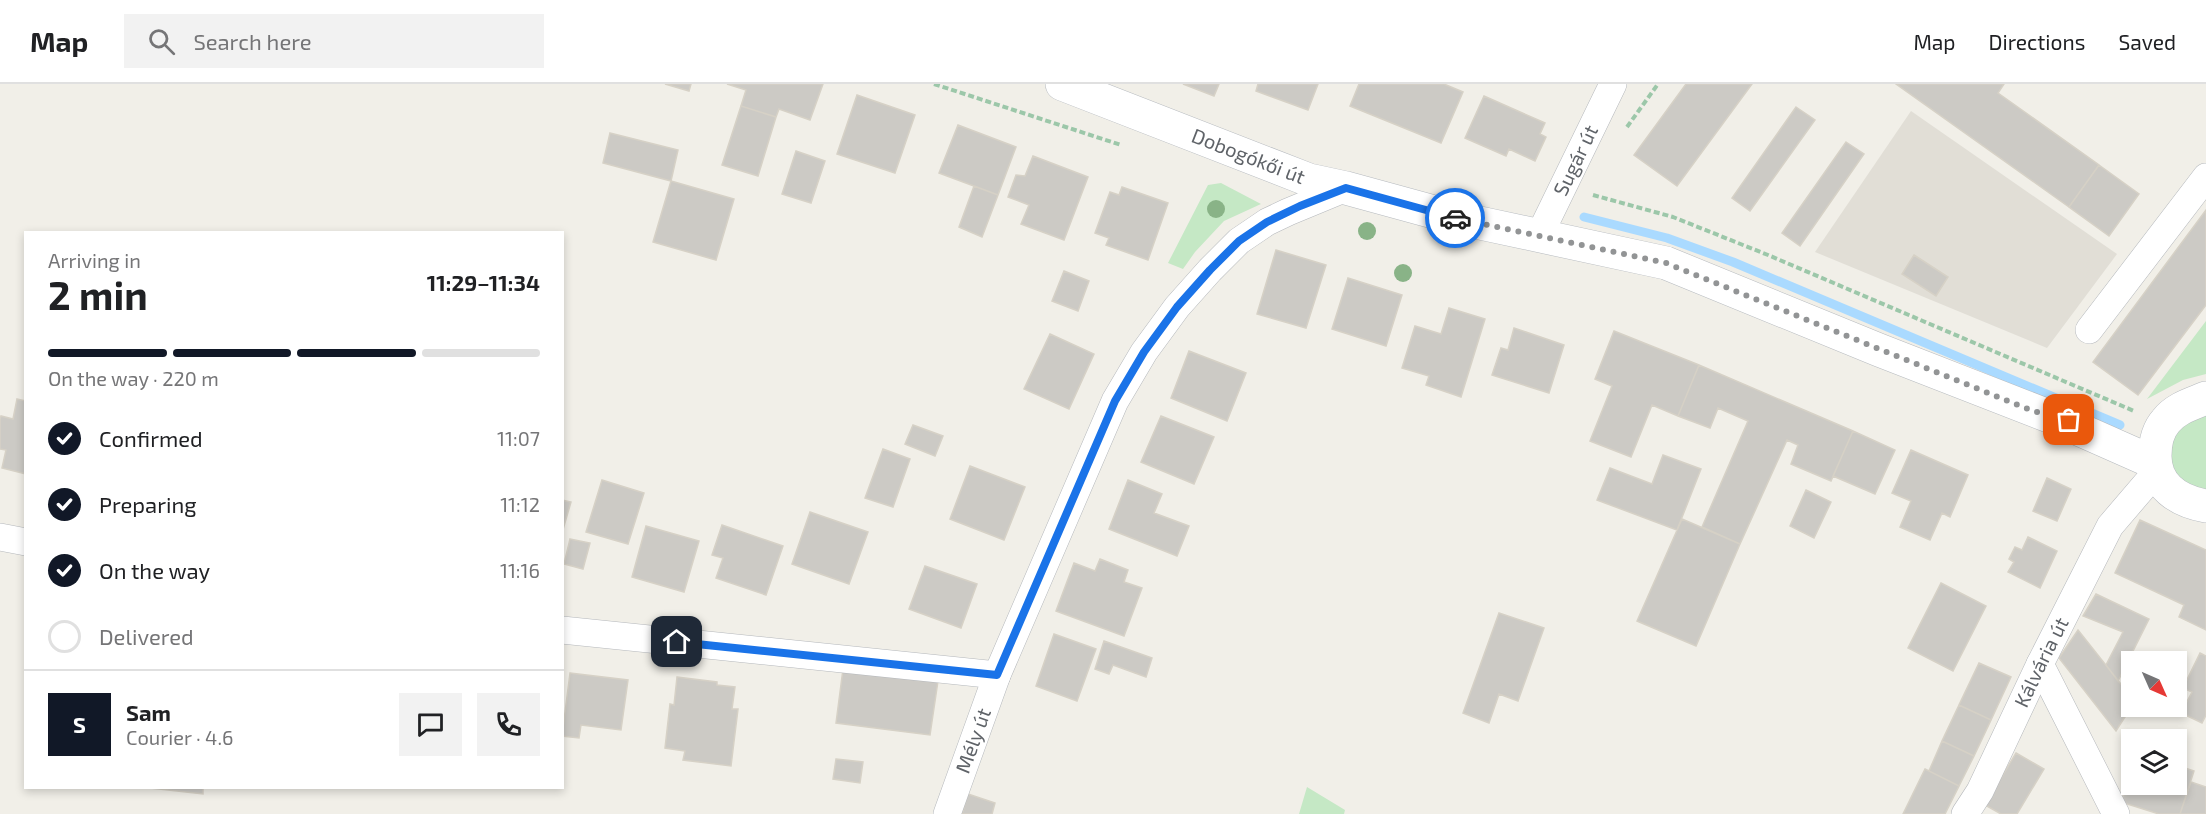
<!DOCTYPE html>
<html lang="en">
<head>
<meta charset="utf-8">
<style>
	body { margin:0; font-family:"Exo 2",sans-serif; background:#f2f2f2; color:#202124; height:100vh; display:flex; flex-direction:column; font-size:22px; white-space:nowrap }
	* { box-sizing:border-box; margin:0 }
	p { font-size:20px; color:#757577 }
	.icon { flex:none; width:33px; height:33px; fill:none; stroke:currentColor; stroke-width:2; stroke-linecap:round; stroke-linejoin:round }
	.map { position:relative; flex:1; overflow:hidden }
	.drawer { position:absolute; left:24px; top:147px; width:540px; height:558px; display:flex; flex-direction:column; background:#fff; border-radius:0px; box-shadow:0 3px 9px #0003 }
	.drawer>* { flex:none }
	.needle { width:39px; rotate:135deg }
	.tools { position:absolute; left:2121px; top:567px; display:grid; gap:12px }
	.tools a { display:grid; place-items:center; width:66px; height:66px; border-radius:0px; background:#fff; box-shadow:0 3px 9px #0003; font-size:30px }
	.pin { position:absolute; display:grid; place-items:center; width:51px; height:51px; color:#fff; margin:-26px; border-radius:12px; box-shadow:0 3px 9px #0006 }
	.courier { position:absolute; display:grid; place-items:center; width:60px; height:60px; margin:-30px; border:4px solid #1a73e8; border-radius:50%; background:#fff; color:#222; box-shadow:0 2px 8px #0007 }
	.summary em { font-style:normal; font-weight:700 }
	.summary div { display:flex; flex-direction:column-reverse }
	.summary { display:flex; align-items:center; justify-content:space-between; height:102px; padding:0 24px }
	h1 { font-size:39px; font-weight:700; line-height:45px }
	.bar { display:grid; grid-template-columns:repeat(4,1fr); gap:9px 6px; align-content:center; height:72px; padding:0 24px }
	.bar i { height:8px; border-radius:4px; background:#e0e0e0 }
	.bar .current { background:#111827 }
	.bar p { grid-column:span 4 }
	.line { display:flex; align-items:center; gap:15px; padding:0 24px; border-top:2px solid #e0e0e0 }
	.line div { flex:1 }
	.round { display:grid; place-items:center; flex:none; width:63px; height:63px; border-radius:0px; background:#f2f2f2 }
	ol { padding:0 24px; list-style:none }
	li { display:flex; align-items:center; gap:18px; height:66px }
	li p { margin-inline-start:auto }
	li .icon { padding:6px; border-radius:50%; background:#111827; color:#fff; stroke-width:4 }
	li:last-child { color:#757577 }
	li i { width:33px; height:33px; border:3px solid #e0e0e0; border-radius:50% }
	header { display:flex; align-items:center; gap:36px; box-sizing:border-box; height:84px; padding:0 30px; background:#fff; border-bottom:2px solid #e0e0e0 }
	header strong { font-size:28px }
	nav { display:flex; gap:33px; margin-inline-start:auto; font-size:21px }
	.search { width:420px; height:54px; background:#f2f2f2; display:flex; align-items:center; gap:15px; box-sizing:border-box; padding:0 21px; border-radius:0px; color:#757577; font-size:22px }
	.map>svg:first-child { display:block }
	.education { fill:#e1ded6 }
	.green { fill:#c5e8c5 }
	.lines { fill:none; stroke-linecap:round; stroke-linejoin:round }
	.stream { stroke:#aadaff; stroke-width:9 }
	.building { fill:#cccac5; stroke:#d6d1c6; stroke-width:1.5 }
	.minor-casing { stroke:#b5b8bc; stroke-width:28 }
	.secondary-casing { stroke:#b6babf; stroke-width:34 }
	.path { stroke:#9cc7a9; stroke-width:4; stroke-dasharray:6 3; stroke-linecap:butt }
	.minor { stroke:#fff; stroke-width:27 }
	.secondary { stroke:#fff; stroke-width:33 }
	.tree { fill:#89b387 }
	.done { stroke:#929495; stroke-width:6; stroke-dasharray:0 10.8 }
	.route { stroke:#1a73e8; stroke-width:8 }
	.labels { text-anchor:middle; stroke-width:4.5; stroke-linejoin:round; paint-order:stroke }
	.street-label { font-size:20px; fill:#5f6368; stroke:#fff }
</style>
</head>
<body>
<header>
<strong>Map</strong>
<div class="search"><svg class="icon" aria-label="search" viewBox="0 0 24 24"><circle cx="10" cy="10" r="6"/><path d="M15 15l6 6"/></svg>Search here</div>
<nav><a>Map</a><a>Directions</a><a>Saved</a></nav>
</header>
<div class="map">
<svg width="2206" height="730" viewBox="0 0 2206 730">
	<rect width="100%" height="100%" fill="#f1efe8"/>
	<!-- education -->
	<path class="education" d="M1911 27 2117 170 2047 264 1815 168Z"/>
	<!-- green -->
	<path class="green" d="M1221 99 1261 120 1224 137 1195 168 1183 185 1168 179 1208 101Z
		M2206 237V290L2183 296 2147 315Z
		M2206 322V413L2191 411 2164 371 2165 358Z
		M1307 703 1345 726 1344 730H1299Z"/>
	<g class="lines">
		<!-- stream -->
		<path class="stream" d="M1584 133 1667 154 1733 178 2120 341"/>
	</g>
	<!-- building -->
	<path class="building" d="M665 0H691L689 7Z
		M727 0H823L810 36 779 25 776 33 741 22 746 6Z
		M1183 0H1219L1214 12Z
		M1258 0H1318L1308 26 1256 7Z
		M1359 0H1444L1463 8 1441 59 1350 22Z
		M1686 0H1752L1677 102 1634 71Z
		M1896 0H2004L1998 9 2099 81 2069 123Z
		M857 11 915 31 895 89 837 70Z
		M1484 12 1545 39 1540 50 1546 53 1535 77 1509 65 1506 72 1465 54Z
		M741 22 776 33 758 92 722 81Z
		M1796 23 1815 36 1750 127 1732 114Z
		M958 41 1016 63 998 111 939 89Z
		M610 49 678 66 671 97 603 79Z
		M1846 58 1864 70 1800 162 1782 149Z
		M796 67 825 77 811 119 782 110Z
		M1033 72 1088 93 1064 156 1021 140 1029 121 1008 113 1016 91 1025 92Z
		M2099 81 2139 110 2109 152 2069 123Z
		M671 97 734 115 716 176 653 158Z
		M974 102 998 111 982 153 959 143Z
		M1122 103 1168 119 1148 176 1106 161 1109 154 1095 149 1110 108 1119 111Z
		M2206 126V221L2138 311 2093 278Z
		M1276 166 1326 181 1306 244 1257 230Z
		M1914 171 1948 193 1936 212 1902 190Z
		M1064 187 1089 197 1078 227 1052 217Z
		M1348 194 1402 211 1386 262 1332 245Z
		M1449 224 1485 235 1461 313 1426 301 1429 292 1402 284 1415 242 1441 250Z
		M1514 244 1564 261 1549 309 1492 291 1501 264 1508 266Z
		M1614 247 1699 281 1678 332 1652 321 1631 373 1590 357 1612 302 1595 295Z
		M1050 250 1094 270 1069 325 1024 305Z
		M1189 267 1246 289 1227 337 1171 314Z
		M1699 281 1853 347 1831 397 1791 380 1798 361 1787 356 1740 460 1702 443 1748 337 1718 324 1710 344 1678 332Z
		M17 315 26 317V390L2 384 6 366 0 365V335L1 332 13 335Z
		M1161 332 1214 353 1194 400 1141 378Z
		M913 341 943 352 935 372 905 360Z
		M1853 347 1895 366 1875 410 1833 392Z
		M883 365 910 375 893 423 865 414Z
		M1911 366 1968 391 1950 433 1942 429 1930 456 1900 443 1911 417 1892 409Z
		M1663 371 1701 385 1677 446 1597 416 1610 384 1652 400Z
		M970 382 1025 403 1004 456 950 435Z
		M2047 394 2071 405 2057 437 2033 427Z
		M602 396 644 409 628 460 586 448Z
		M1128 396 1162 410 1154 429 1189 442 1177 472 1109 445Z
		M1806 406 1831 418 1814 454 1790 442Z
		M562 416 571 418 562 449Z
		M810 428 868 448 849 500 792 480Z
		M1682 435 1740 460 1696 562 1637 537Z
		M2140 436 2206 466V546L2179 533 2184 521 2115 489Z
		M722 441 783 462 766 511 716 494 723 474 712 471Z
		M646 442 699 457 684 508 632 493Z
		M2028 453 2057 467 2040 504 2008 488 2014 478 2009 475 2015 463 2022 466Z
		M570 455 590 459 583 485 564 480Z
		M1100 475 1128 486 1124 498 1142 504 1124 552 1056 527 1074 479 1095 487Z
		M925 482 977 500 961 544 909 525Z
		M1941 499 1986 522 1953 587 1908 564Z
		M2096 510 2149 535 2118 597 2106 581 2123 548 2083 532Z
		M1499 529 1544 544 1518 617 1499 610 1489 639 1463 629Z
		M2078 546 2132 614V622L2116 647 2059 574Z
		M1054 550 1096 565 1077 617 1036 602Z
		M1104 557 1152 574 1146 593 1113 581 1109 590 1095 585Z
		M2200 569 2206 572V631L2202 639 2181 629 2192 608 2183 604Z
		M1979 579 2011 593 1991 636 1959 621Z
		M843 585 938 597 930 651 836 639Z
		M570 589 628 596 621 646 581 641 579 654 562 652Z
		M677 593 717 598V601L735 603 732 625H738L731 682 683 676 685 667 665 664 670 620 674 621Z
		M1959 621 1991 636 1974 672 1942 657Z
		M1942 657 1974 672 1959 702 1929 687Z
		M2016 669 2044 685 2017 730H2001L1985 721Z
		M836 675 863 678 860 699 833 695Z
		M2176 681 2194 687 2180 730H2159L2121 718 2132 687V700H2176Z
		M1925 685 1959 702 1945 730H1903Z
		M2191 698 2206 703V730H2180Z
		M150 704H203V710Z
		M968 710 995 719 992 730H962Z"/>
	<g class="lines">
		<defs>
			<g id="minor">
				<path id="s1" d="M1539 152 1613 0"/>
				<path d="M2089 246 2206 93"/>
				<path d="M0 453 26 458"/>
				<path d="M562 546 997 591"/>
				<path d="M2040 580 2116 730"/>
				<path id="s2" d="M947 730 997 591 1115 317 1144 268 1177 223 1210 186 1239 157 1267 138 1288 128 1346 104"/>
				<path id="s3" d="M1965 730 1980 707 2040 580 2110 442 2157 387"/>
			</g>
			<g id="secondary">
				<path id="s4" d="M1062 0 1309 96 1346 104 1452 133 1666 179 1879 266 2051 333 2155 379"/>
				<path d="M2206 314C2192 320 2176 324 2166 337 2157 347 2155 359 2155 372 2155 402 2178 417 2206 422"/>
			</g>
		</defs>
		<!-- minor casing -->
		<use href="#minor" class="minor-casing"/>
		<!-- secondary casing -->
		<use href="#secondary" class="secondary-casing"/>
		<!-- path -->
		<path class="path" d="M934 0 1121 61
			M1627 43 1658 0
			M1593 111 1673 133 1768 171 2134 327"/>
		<!-- minor -->
		<use href="#minor" class="minor"/>
		<!-- secondary -->
		<use href="#secondary" class="secondary"/>
	</g>
	<!-- trees -->
	<g class="tree">
		<circle cx="1216" cy="125" r="9"/>
		<circle cx="1367" cy="147" r="9"/>
		<circle cx="1403" cy="189" r="9"/>
	</g>
	<g class="lines">
		<!-- done -->
		<path class="done" d="M1455 134 1666 179 2023 323 2051 333 2069 336"/>
		<!-- route -->
		<path class="route" d="M677 558 997 591 1115 317 1144 268 1177 223 1210 186 1239 157 1267 138 1300 122 1346 104 1455 134"/>
	</g>
	<g class="labels">
		<!-- street labels -->
		<g class="street-label">
			<text dy="7" stroke="none"><textPath href="#s4" startOffset="200">Dobogókői út</textPath></text>
			<text dy="7" stroke="none"><textPath href="#s1" startOffset="84">Sugár út</textPath></text>
			<text dy="7" stroke="none"><textPath href="#s3" startOffset="170">Kálvária út</textPath></text>
			<text dy="7" stroke="none"><textPath href="#s2" startOffset="78">Mély út</textPath></text>
		</g>
	</g>
</svg>
<div class="tools">
<a><svg class="needle" viewBox="-14 -14 28 28"><path d="M0-13l5 13h-10z" fill="#e53935"/><path d="M0 13l5-13h-10z" fill="#757577"/></svg></a>
<a><svg class="icon" aria-label="layers" viewBox="0 0 24 24"><path d="M12 4l9 5-9 5-9-5zM3 14l9 5 9-5"/></svg></a>
</div>
<div class="pin" style="left:2069px;top:336px;background:#ea580c"><svg class="icon" aria-label="bag" viewBox="0 0 24 24"><path d="M5 8h14l-1 12H6zM9 8a3 3 0 0 1 6 0"/></svg></div>
<div class="pin" style="left:677px;top:558px;background:#1f2937"><svg class="icon" aria-label="home" viewBox="0 0 24 24"><path d="M3 11l9-7 9 7M6 9v11h12V9"/></svg></div>
<div class="courier" style="left:1455px;top:134px"><svg class="icon" aria-label="car" viewBox="0 0 24 24"><path d="M5 17H2v-5l4-1 3-4h7l3 4 3 1v5h-3M9 17h6M6 11h13"/><circle cx="7" cy="17" r="2"/><circle cx="17" cy="17" r="2"/></svg></div>
<section class="drawer">
<div class="summary"><div><h1>2 min</h1><p>Arriving in</p></div><em>11:29–11:34</em></div>
<div class="bar"><i class="current"></i><i class="current"></i><i class="current"></i><i></i><p>On the way · 220 m</p></div>
<ol>
<li><svg class="icon" aria-label="check" viewBox="0 0 24 24"><path d="M5 12l5 5 9-10"/></svg>Confirmed<p>11:07</p></li>
<li><svg class="icon" aria-label="check" viewBox="0 0 24 24"><path d="M5 12l5 5 9-10"/></svg>Preparing<p>11:12</p></li>
<li><svg class="icon" aria-label="check" viewBox="0 0 24 24"><path d="M5 12l5 5 9-10"/></svg>On the way<p>11:16</p></li>
<li><i></i>Delivered</li>
</ol>
<div class="line" style="height:108px"><b class="round" style="background:#111827;color:#fff">S</b><div><b>Sam</b><p>Courier · 4.6</p></div><a class="round"><svg class="icon" aria-label="chat" viewBox="0 0 24 24"><path d="M4 5h16v11H9l-5 4z"/></svg></a><a class="round"><svg class="icon" aria-label="phone" viewBox="0 0 24 24"><path d="M5 4h4l2 5-3 2q2 4 5 5l2-3 5 2v4C11 20 4 13 5 4z"/></svg></a></div>
</section>
</div>
</body>
</html>
